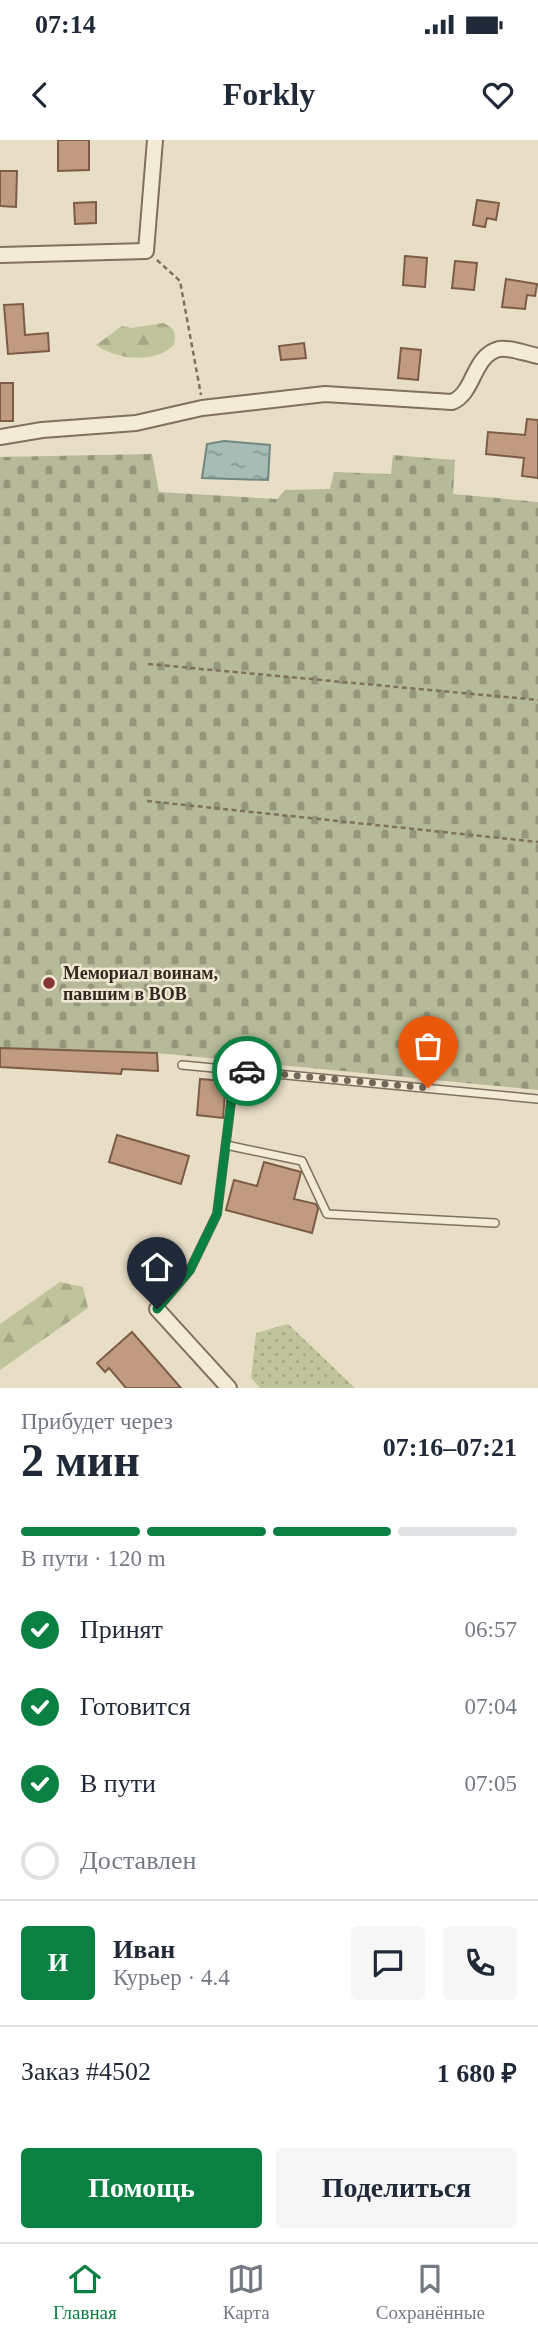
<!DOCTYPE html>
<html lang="ru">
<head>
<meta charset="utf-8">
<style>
	body { margin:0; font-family:Georgia,serif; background:#f6f6f7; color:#1f2937; height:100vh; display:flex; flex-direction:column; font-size:26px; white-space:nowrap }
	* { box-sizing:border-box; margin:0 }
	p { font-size:23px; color:#747a83 }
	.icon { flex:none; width:38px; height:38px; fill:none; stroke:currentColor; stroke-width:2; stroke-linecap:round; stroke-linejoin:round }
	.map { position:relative; height:1248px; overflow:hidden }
	.sheet { display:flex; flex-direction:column; background:#fff; flex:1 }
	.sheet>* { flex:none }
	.pin { position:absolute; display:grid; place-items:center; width:60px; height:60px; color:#fff; margin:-72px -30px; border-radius:50% 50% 50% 0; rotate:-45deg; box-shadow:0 0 7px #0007 }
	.pin .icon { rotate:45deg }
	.courier { position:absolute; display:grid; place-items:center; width:70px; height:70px; margin:-35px; border:5px solid #0b8043; border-radius:50%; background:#fff; color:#222; box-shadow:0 2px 9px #0007 }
	.headline em { font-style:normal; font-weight:600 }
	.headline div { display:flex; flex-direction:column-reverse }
	.headline { display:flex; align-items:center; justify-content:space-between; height:119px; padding:0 21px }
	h1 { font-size:46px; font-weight:600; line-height:52px }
	.bar { display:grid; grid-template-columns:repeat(4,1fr); gap:10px 7px; align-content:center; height:84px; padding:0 21px }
	.bar i { height:9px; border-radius:5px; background:#e0e1e3 }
	.bar .active { background:#0b8043 }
	.bar p { grid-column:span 4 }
	.line { display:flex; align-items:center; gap:18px; padding:0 21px; border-top:2px solid #e0e1e3 }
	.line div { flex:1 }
	.round { display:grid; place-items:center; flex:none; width:74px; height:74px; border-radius:7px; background:#f6f6f7 }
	ol { padding:0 21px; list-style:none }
	li { display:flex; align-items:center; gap:21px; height:77px }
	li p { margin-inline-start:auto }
	li .icon { padding:7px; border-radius:50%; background:#0b8043; color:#fff; stroke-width:4 }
	li:last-child { color:#747a83 }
	li i { width:38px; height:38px; border:4px solid #e0e1e3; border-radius:50% }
	.primary-button { display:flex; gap:14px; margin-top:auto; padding:14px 21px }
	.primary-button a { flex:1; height:80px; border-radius:7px; background:#0b8043; color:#fff; font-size:28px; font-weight:600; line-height:80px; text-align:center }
	.primary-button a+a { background:#f6f6f7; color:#1f2937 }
	.status { display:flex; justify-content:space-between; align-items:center; height:49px; padding:0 35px; background:#fff; direction:ltr }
	.status svg { height:19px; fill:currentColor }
	header { display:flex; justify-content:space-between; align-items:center; height:91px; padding:0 21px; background:#fff; font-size:32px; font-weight:600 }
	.tab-bar { display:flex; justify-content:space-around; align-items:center; height:98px; border-top:2px solid #e0e1e3; background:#fff; font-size:19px; color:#747a83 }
	.tab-bar a { display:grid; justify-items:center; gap:4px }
	.tab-bar .active { color:#0b8043 }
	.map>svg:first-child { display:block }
	.grass { fill:url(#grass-dots) }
	.forest { fill:url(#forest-firs) }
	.cemetery { fill:url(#cemetery-stones) }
	.water { fill:url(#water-ripples); stroke:#6e8882; stroke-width:2 }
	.building { fill:#c19b7f; stroke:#7c5c46; stroke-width:2 }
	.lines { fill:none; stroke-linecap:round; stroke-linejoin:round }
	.service-casing { stroke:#80705d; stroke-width:10 }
	.minor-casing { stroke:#80705d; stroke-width:18 }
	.path { stroke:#80705d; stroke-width:2.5; stroke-dasharray:5 3.5; stroke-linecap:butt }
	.service { stroke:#f4ebd7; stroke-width:7 }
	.minor { stroke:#f4ebd7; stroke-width:14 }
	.done { stroke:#726759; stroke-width:7; stroke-dasharray:0 12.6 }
	.route { stroke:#0b8043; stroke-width:9 }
	.poi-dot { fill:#873535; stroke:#f0e8d3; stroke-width:2.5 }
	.labels { text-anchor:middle; stroke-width:5; stroke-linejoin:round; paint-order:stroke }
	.poi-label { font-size:18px; font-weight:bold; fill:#32281f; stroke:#f0e8d3; text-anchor:start }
</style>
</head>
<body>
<div class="status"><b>07:14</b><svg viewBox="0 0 49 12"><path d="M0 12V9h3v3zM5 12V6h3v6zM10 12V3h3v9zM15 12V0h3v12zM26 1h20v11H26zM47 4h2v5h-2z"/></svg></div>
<header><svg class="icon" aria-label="back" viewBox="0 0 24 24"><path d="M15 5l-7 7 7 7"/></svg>Forkly<svg class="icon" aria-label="heart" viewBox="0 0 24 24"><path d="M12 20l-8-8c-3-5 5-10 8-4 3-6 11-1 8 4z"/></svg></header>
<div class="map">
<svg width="538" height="1248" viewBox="0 0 538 1248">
	<defs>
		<pattern id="grass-dots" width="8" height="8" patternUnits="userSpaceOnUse" patternTransform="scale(1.75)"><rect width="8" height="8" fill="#bfc49a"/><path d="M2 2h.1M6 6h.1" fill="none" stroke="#a5a884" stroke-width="1.8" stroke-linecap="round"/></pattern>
		<pattern id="forest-firs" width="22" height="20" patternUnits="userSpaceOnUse" patternTransform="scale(1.75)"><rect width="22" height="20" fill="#bfc49a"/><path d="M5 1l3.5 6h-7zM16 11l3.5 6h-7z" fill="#a5a884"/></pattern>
		<pattern id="cemetery-stones" width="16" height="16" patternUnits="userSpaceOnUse" patternTransform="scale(1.75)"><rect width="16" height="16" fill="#b6ba98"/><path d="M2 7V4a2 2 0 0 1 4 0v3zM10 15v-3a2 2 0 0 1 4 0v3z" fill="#95977b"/></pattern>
		<pattern id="water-ripples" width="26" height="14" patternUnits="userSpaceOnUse" patternTransform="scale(1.75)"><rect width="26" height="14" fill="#a6bcb5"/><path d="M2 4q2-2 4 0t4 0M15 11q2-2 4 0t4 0" fill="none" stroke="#889993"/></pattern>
	</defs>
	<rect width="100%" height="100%" fill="#e8ddc5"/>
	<!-- grass -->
	<path class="grass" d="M288 1184 355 1248H260L251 1238 256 1193Z"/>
	<!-- forest -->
	<path class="forest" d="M163 183C175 188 176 193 174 205 154 224 117 220 96 205L122 186 132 188Z
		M60 1142 83 1147 88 1168 0 1230V1184Z"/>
	<!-- cemetery -->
	<path class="cemetery" d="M152 314 159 352 277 359 285 350 330 349 334 332 391 334 393 315 455 320 453 354 538 362V950L157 913 0 908V317Z"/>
	<!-- water -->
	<path class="water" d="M224 301 270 305 268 340 202 338 207 304Z"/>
	<!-- building -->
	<path class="building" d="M58 0H89V30L58 31Z
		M0 31H17L16 67 0 66Z
		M477 60 499 63 496 80 487 78 485 87 473 85Z
		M96 62V83L75 84 74 63Z
		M405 116 427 118 425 147 403 145Z
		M455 121 477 123 474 150 452 148Z
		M506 139 537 144 535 156 527 155 525 169 502 167Z
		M23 164 25 195 48 193 49 211 8 214 4 165Z
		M304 203 306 218 281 220 279 206Z
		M401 208 421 210 418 240 398 238Z
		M0 243H13V281H0Z
		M527 279 538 280V338L522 336 524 318 486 314 488 292 525 295Z
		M0 908 157 913 158 931 122 929 121 934 0 927Z
		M200 939 226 941 223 978 197 975Z
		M117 995 189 1016 181 1044 109 1022Z
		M264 1022 301 1032 294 1059 316 1064 318 1069 312 1093 226 1070 234 1040 257 1046Z
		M132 1192 181 1248H126L109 1228 105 1232 97 1223Z"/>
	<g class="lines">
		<defs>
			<path id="service" d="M182 925 538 959
				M226 1005 302 1021 327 1074 495 1083
				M157 1169 190 1130 217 1074 235 930"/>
			<path id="minor" d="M0 115 146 111 155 0
				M0 297 42 290 136 283 202 268 325 254 452 262C475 253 472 216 499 209 510 207 527 214 538 216
				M157 1169 229 1248"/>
		</defs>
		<!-- service casing -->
		<use href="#service" class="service-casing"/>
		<!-- minor casing -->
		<use href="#minor" class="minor-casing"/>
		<!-- path -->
		<path class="path" d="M157 120 180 141 201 255
			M148 524 538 560
			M147 661 538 702"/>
		<!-- service -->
		<use href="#service" class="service"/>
		<!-- minor -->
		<use href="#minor" class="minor"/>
	</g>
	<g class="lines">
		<!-- done -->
		<path class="done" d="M247 931 428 948"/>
		<!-- route -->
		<path class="route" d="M157 1169 190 1130 217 1074 235 930 247 931"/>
	</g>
	<!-- markers -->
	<circle class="poi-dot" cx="49" cy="843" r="7"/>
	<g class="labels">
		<!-- poi labels -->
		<g class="poi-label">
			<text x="63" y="839">Мемориал воинам,<tspan x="63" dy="21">павшим в ВОВ</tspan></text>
		</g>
	</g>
</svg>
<div class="pin" style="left:428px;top:948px;background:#ea580c"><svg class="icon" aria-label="bag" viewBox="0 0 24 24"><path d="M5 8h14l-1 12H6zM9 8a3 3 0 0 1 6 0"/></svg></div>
<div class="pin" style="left:157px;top:1169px;background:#1f2937"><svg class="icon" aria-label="home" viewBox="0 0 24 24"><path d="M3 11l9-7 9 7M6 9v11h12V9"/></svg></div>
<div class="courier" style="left:247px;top:931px"><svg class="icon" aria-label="car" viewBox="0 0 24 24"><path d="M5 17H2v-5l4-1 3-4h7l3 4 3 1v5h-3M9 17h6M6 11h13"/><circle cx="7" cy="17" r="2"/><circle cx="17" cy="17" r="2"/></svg></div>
</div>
<section class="sheet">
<div class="headline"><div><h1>2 мин</h1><p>Прибудет через</p></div><em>07:16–07:21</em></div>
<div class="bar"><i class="active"></i><i class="active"></i><i class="active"></i><i></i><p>В пути · 120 m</p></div>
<ol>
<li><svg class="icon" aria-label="check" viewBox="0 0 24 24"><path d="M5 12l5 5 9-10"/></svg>Принят<p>06:57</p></li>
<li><svg class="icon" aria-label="check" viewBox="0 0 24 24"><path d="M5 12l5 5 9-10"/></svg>Готовится<p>07:04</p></li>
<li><svg class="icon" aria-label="check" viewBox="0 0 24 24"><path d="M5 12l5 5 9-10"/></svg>В пути<p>07:05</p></li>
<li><i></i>Доставлен</li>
</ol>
<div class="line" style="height:126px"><b class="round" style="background:#0b8043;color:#fff">И</b><div><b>Иван</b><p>Курьер · 4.4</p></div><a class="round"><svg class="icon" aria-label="chat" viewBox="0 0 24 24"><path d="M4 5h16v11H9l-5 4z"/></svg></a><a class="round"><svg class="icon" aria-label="phone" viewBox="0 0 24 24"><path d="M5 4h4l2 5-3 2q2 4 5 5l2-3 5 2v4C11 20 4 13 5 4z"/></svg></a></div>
<div class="line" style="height:91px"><div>Заказ #4502</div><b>1 680 ₽</b></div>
<div class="primary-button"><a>Помощь</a><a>Поделиться</a></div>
</section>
<nav class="tab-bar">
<a class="active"><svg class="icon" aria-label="home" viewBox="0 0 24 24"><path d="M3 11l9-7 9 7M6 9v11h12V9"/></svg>Главная</a>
<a><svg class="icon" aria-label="map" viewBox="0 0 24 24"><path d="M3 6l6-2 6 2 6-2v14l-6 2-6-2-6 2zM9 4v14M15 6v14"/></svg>Карта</a>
<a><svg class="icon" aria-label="saved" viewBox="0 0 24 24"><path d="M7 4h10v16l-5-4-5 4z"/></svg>Сохранённые</a>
</nav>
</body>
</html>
